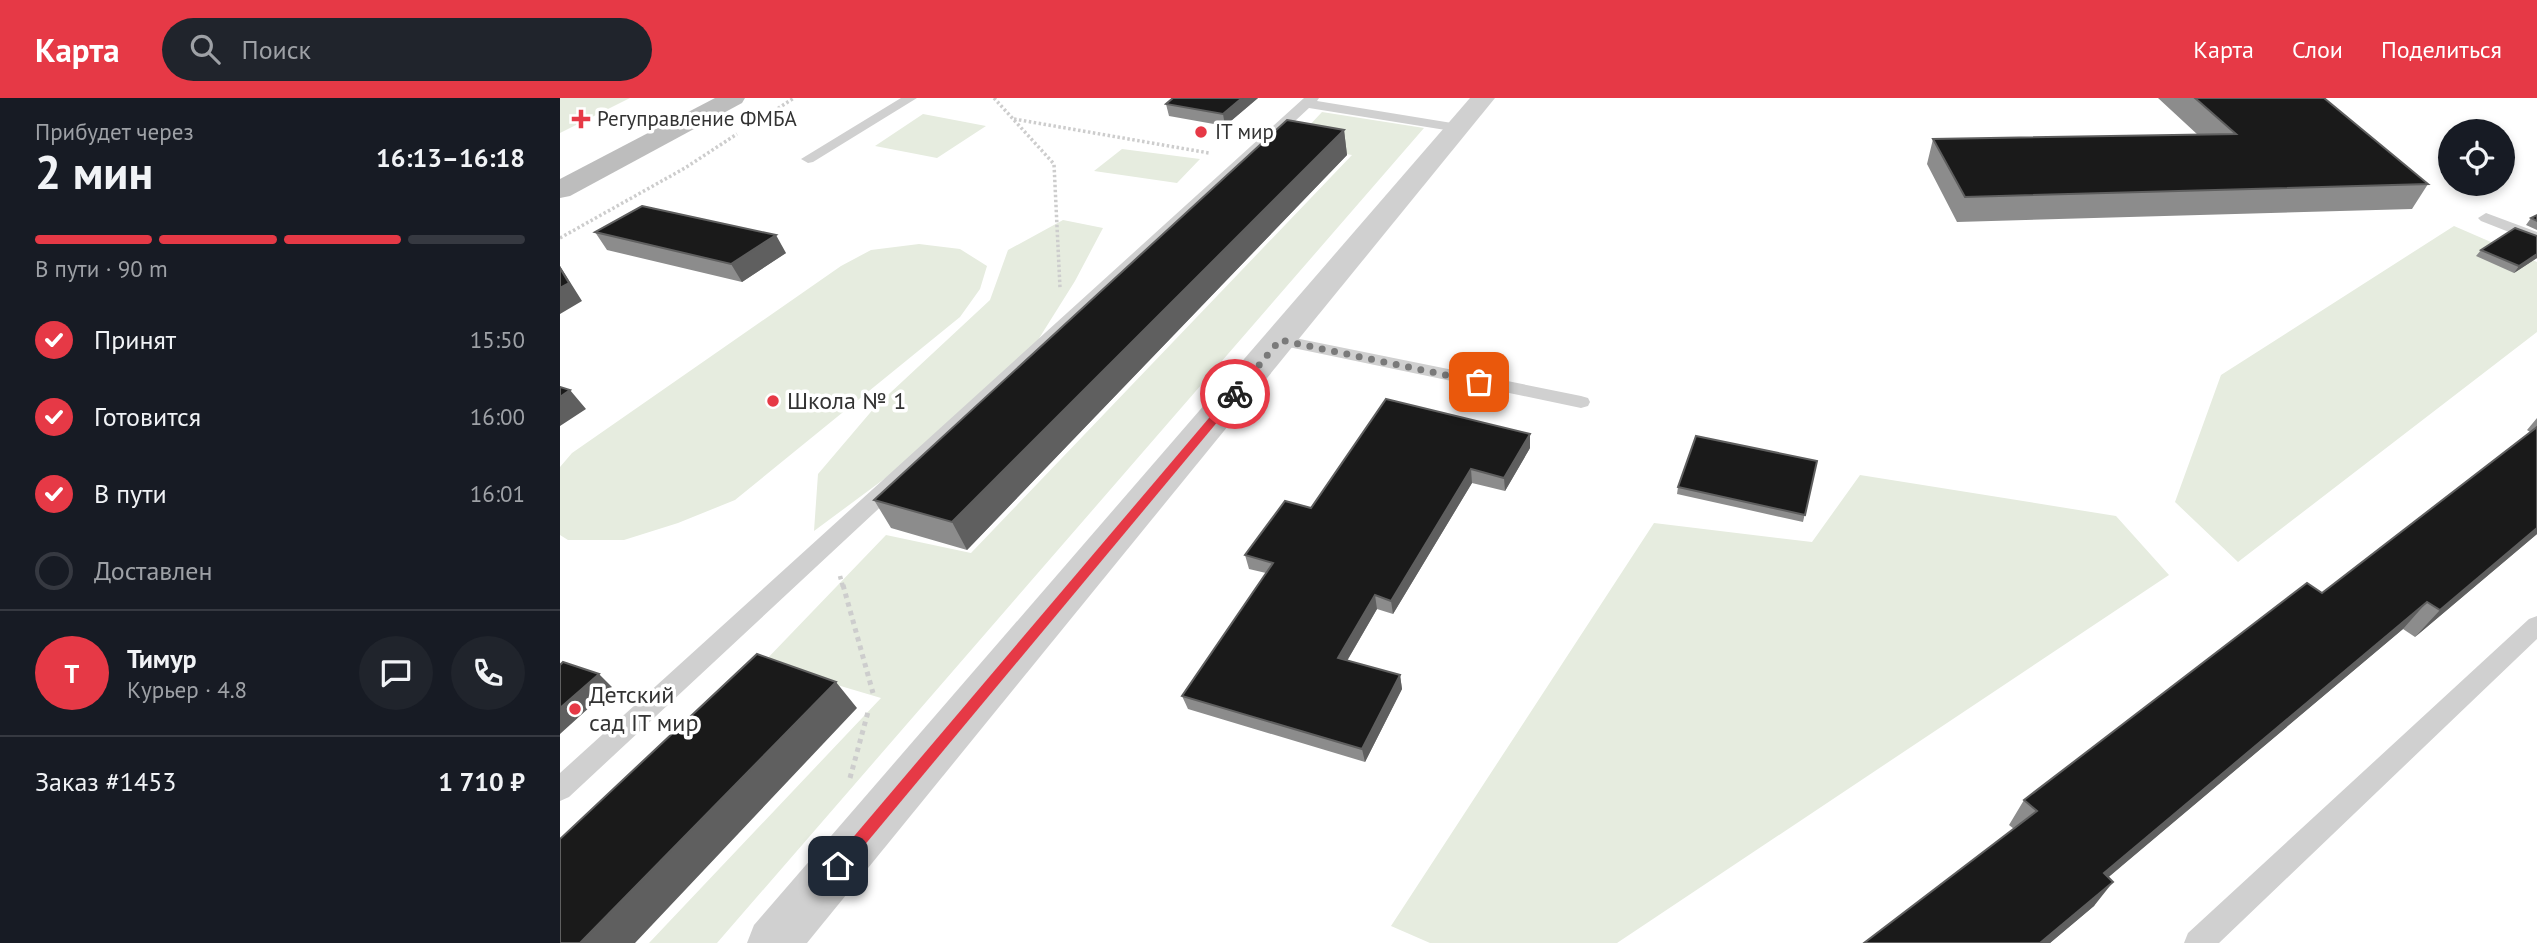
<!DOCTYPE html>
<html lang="ru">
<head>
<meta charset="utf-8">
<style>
	body { margin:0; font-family:"PT Sans",sans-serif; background:#20242c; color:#f1f3f6; height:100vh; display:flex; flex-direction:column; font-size:26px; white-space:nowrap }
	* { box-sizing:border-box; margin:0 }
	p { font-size:23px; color:#9ea1a6 }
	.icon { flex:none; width:38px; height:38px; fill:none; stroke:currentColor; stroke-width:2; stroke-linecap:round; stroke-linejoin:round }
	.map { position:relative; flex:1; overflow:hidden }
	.panel { display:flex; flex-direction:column; background:#171b24; width:560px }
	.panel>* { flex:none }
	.controls { position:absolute; left:1878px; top:21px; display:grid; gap:14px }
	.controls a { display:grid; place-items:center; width:77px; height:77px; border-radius:50%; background:#171b24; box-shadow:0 4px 10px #0003; font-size:35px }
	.pin { position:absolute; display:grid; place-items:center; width:60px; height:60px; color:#fff; margin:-30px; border-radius:14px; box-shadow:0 4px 10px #0006 }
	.courier { position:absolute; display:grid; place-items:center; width:70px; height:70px; margin:-35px; border:5px solid #e63946; border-radius:50%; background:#fff; color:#222; box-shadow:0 2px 9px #0007 }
	.overview em { font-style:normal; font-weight:700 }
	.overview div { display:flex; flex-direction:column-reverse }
	.overview { display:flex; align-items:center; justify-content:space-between; height:119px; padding:0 35px }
	h1 { font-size:46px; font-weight:700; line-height:52px }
	.bar { display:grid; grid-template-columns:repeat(4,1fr); gap:10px 7px; align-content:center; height:84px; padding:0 35px }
	.bar i { height:9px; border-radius:5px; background:#363941 }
	.bar .on { background:#e63946 }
	.bar p { grid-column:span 4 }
	.line { display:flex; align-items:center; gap:18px; padding:0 35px; border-top:2px solid #363941 }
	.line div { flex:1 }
	.round { display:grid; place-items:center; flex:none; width:74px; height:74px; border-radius:37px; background:#20242c }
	ol { padding:0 35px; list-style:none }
	li { display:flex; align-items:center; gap:21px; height:77px }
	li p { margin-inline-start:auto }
	li .icon { padding:7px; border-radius:50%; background:#e63946; color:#fff; stroke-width:4 }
	li:last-child { color:#9ea1a6 }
	li i { width:38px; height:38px; border:4px solid #363941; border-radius:50% }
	header { display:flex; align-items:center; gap:42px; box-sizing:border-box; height:98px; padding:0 35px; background:#e63946; color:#fff }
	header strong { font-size:33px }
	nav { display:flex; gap:38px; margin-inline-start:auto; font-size:24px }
	.search { width:490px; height:63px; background:#20242c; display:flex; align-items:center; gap:18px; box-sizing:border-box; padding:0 24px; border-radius:38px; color:#9ea1a6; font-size:26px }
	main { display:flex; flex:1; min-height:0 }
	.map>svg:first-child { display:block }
	.green { fill:#e6ecdf }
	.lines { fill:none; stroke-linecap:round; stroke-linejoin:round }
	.path-far2 { stroke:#cdcdcd; stroke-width:3.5; stroke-dasharray:2.5 2.5; stroke-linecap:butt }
	.path-far1 { stroke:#cdcdcd; stroke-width:4.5; stroke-dasharray:3.5 3.5; stroke-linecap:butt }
	.path { stroke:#cdcdcd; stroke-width:5; stroke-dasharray:4.5 4.5; stroke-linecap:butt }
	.lane { fill:#d0d0d0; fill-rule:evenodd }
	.street { fill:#d0d0d0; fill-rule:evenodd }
	.secondary { fill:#bdbdbd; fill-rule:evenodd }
	.wall { fill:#8c8c8c }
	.shaded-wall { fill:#5f5f5f }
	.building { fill:#1a1a1a; stroke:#5f5f5f; stroke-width:2 }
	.route { fill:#e63946 }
	.done { stroke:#7a7a7a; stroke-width:7; stroke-dasharray:0 12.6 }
	.poi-dot { fill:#e63946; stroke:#fff; stroke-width:2.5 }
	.labels { text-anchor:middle; stroke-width:7; stroke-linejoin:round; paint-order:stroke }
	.far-poi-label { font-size:21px; fill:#333; stroke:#fff; text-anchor:start }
	.poi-label { font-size:24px; fill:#333; stroke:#fff; text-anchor:start }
</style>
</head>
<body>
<header>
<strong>Карта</strong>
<div class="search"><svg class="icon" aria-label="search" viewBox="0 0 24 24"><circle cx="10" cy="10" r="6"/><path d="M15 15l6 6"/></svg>Поиск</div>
<nav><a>Карта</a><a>Слои</a><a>Поделиться</a></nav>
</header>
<main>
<section class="panel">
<div class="overview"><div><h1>2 мин</h1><p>Прибудет через</p></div><em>16:13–16:18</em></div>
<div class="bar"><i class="on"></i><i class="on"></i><i class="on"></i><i></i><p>В пути · 90 m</p></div>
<ol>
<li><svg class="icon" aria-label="check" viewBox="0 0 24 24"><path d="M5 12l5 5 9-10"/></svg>Принят<p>15:50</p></li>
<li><svg class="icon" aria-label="check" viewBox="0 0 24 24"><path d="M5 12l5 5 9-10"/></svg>Готовится<p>16:00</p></li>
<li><svg class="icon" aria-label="check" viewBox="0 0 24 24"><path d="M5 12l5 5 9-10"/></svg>В пути<p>16:01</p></li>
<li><i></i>Доставлен</li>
</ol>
<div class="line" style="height:126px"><b class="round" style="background:#e63946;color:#fff">Т</b><div><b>Тимур</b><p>Курьер · 4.8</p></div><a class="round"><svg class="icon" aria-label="chat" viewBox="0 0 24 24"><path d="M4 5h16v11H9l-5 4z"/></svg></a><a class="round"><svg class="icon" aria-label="phone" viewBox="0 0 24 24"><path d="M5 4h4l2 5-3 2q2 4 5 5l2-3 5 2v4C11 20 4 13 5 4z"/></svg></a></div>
<div class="line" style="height:91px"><div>Заказ #1453</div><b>1 710 ₽</b></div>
</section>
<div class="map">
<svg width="1977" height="845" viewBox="0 0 1977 845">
	<rect width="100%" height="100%" fill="#fff"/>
	<!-- green -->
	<path class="green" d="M0 0H70L0 35Z
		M762 14 864 30 157 845H89L321 600 203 565 326 437 411 455 792 57 731 47Z
		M363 16 426 28 377 60 315 48Z
		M562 51 640 61 617 85 534 73Z
		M503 122 543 130 515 183 473 250 366 350 254 433 258 376 315 309 430 202 448 152Z
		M1894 128 1977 164V234L1678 464 1615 404 1661 277Z
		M359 146 400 151 427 168 420 191 400 219 175 402 118 425 64 442H8L0 437V369L12 355 281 168 311 152Z
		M1300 377 1556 418 1609 477 1057 845H870L831 828 1094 425 1252 444Z"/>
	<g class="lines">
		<!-- path-far2 -->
		<path class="path-far2" d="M434 0 494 66 500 190
			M454 21 649 55
			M197 24 234 0
			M0 140 125 70 177 36"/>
		<!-- path-far1 -->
		<path class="path-far1" d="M280 478 283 489"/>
		<!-- path -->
		<path class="path" d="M283 487 313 595
			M290 680 308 614"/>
		<!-- lane -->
		<path class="lane" d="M341 0H357L253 64 248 65 241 61Z
			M744 0H759L757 3 898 26 905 30 898 34 749 10 9 699 0 703V675Z
			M1926 115 1977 134V145L1921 123 1918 120Z
			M720 237 1021 298 1028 300 1030 304 1028 308 1021 310 714 246 711 242 714 238Z
			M1977 518V541L1659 845H1624L1628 835 1969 521Z"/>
		<!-- street -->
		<path class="street" d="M910 0H935L247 845H187L194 827Z"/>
		<!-- secondary -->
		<path class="secondary" d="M155 0H185L182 5 10 98 0 100V81Z"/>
	</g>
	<!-- wall -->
	<path class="wall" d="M613 0H698L665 28 609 18 606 6Z
		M1598 0H1764L1868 86 1852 111 1397 124 1367 66 1373 41 1638 37Z
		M784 32 787 57 407 452 331 430 314 402Z
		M1977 117V132L1966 127 1971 120Z
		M35 134 226 155 182 184 47 152Z
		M1977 138V160L1954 175 1916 158 1921 152Z
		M1977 320V436L1855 539 1843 531 1548 779 1534 808 1490 845H1304L1454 731 1449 727 1464 702 1762 495 1970 334 1967 332Z
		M970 350 945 393 912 385 833 516 817 511 787 563 840 577 842 591 805 664 628 611 622 598 706 475 689 471 685 457 751 410Z
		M1257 363 1243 424 1117 396 1118 389Z"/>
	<!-- shaded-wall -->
	<path class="shaded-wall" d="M682 0H698L665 28 663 16Z
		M784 32 787 57 407 452 392 424Z
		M216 137 226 155 182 184 171 166Z
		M1977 156V160L1954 175 1959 168Z
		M0 168 22 203 0 216Z
		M10 292 26 311 0 328V299Z
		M970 336V350L945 393 944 380Z
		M911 371 912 385 833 516 831 503Z
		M1977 430V436L1855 539 1880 512Z
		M815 497 817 511 781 573 778 560Z
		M1867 504 1843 531 1525 799 1544 775Z
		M39 576 52 589 0 636V610Z
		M840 577 842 591 805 664 802 651Z
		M276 584 297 610 75 845H20Z
		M1553 784 1534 808 1490 845H1480Z"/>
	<!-- building -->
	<path class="building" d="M613 0H682L663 16 606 6Z
		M1635 0H1764L1868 86 1405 99 1373 41 1676 36Z
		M727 22 784 32 392 424 314 402Z
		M82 108 216 137 171 166 35 134Z
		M1977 117V123L1971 120Z
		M1955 130 1977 138V156L1959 168 1921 152Z
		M0 170 9 185 0 190Z
		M0 289 10 292 0 299Z
		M826 301 970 336 944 380 911 371 831 503 815 497 778 560 840 577 802 651 622 598 713 465 685 457 725 403 751 410Z
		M1977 329V430L1880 512 1867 504 1544 775 1553 784 1480 845H1304L1477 713 1464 702 1747 485 1762 495Z
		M1136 338 1257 363 1245 417 1118 389Z
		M197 556 276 584 20 845H0V741Z
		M3 564 39 576 0 610V567Z"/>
	<!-- route -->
	<path class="route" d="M675 293 680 296 679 298 283 773H273L270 768 273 763 671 294Z"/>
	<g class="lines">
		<!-- done -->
		<path class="done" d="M675 296 720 242 919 284"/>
	</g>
	<!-- markers -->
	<g class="poi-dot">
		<path d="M17.5 10.5h7v7h7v7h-7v7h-7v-7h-7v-7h7z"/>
		<circle cx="641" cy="34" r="7"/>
		<circle cx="213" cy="303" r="7"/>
		<circle cx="15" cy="611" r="7"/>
	</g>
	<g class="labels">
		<!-- far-poi labels -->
		<g class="far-poi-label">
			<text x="37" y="28">Регуправление ФМБА</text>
			<text x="655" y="41">IT мир</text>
		</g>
		<!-- poi labels -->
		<g class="poi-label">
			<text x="227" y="311">Школа № 1</text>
			<text x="29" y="605">Детский<tspan x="29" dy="28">сад IT мир</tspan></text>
		</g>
	</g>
</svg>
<div class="controls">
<a><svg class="icon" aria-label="locate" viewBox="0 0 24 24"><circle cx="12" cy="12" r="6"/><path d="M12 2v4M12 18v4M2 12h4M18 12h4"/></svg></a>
</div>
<div class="pin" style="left:919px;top:284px;background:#ea580c"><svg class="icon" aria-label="bag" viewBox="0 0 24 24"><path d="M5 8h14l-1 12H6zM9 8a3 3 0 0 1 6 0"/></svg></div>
<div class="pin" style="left:278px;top:768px;background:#1f2937"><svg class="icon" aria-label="home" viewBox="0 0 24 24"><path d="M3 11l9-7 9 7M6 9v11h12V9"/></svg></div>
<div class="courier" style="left:675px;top:296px"><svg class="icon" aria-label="bike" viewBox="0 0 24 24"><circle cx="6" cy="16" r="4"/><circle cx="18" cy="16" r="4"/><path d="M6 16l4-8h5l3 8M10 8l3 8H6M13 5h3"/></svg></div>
</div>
</main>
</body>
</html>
